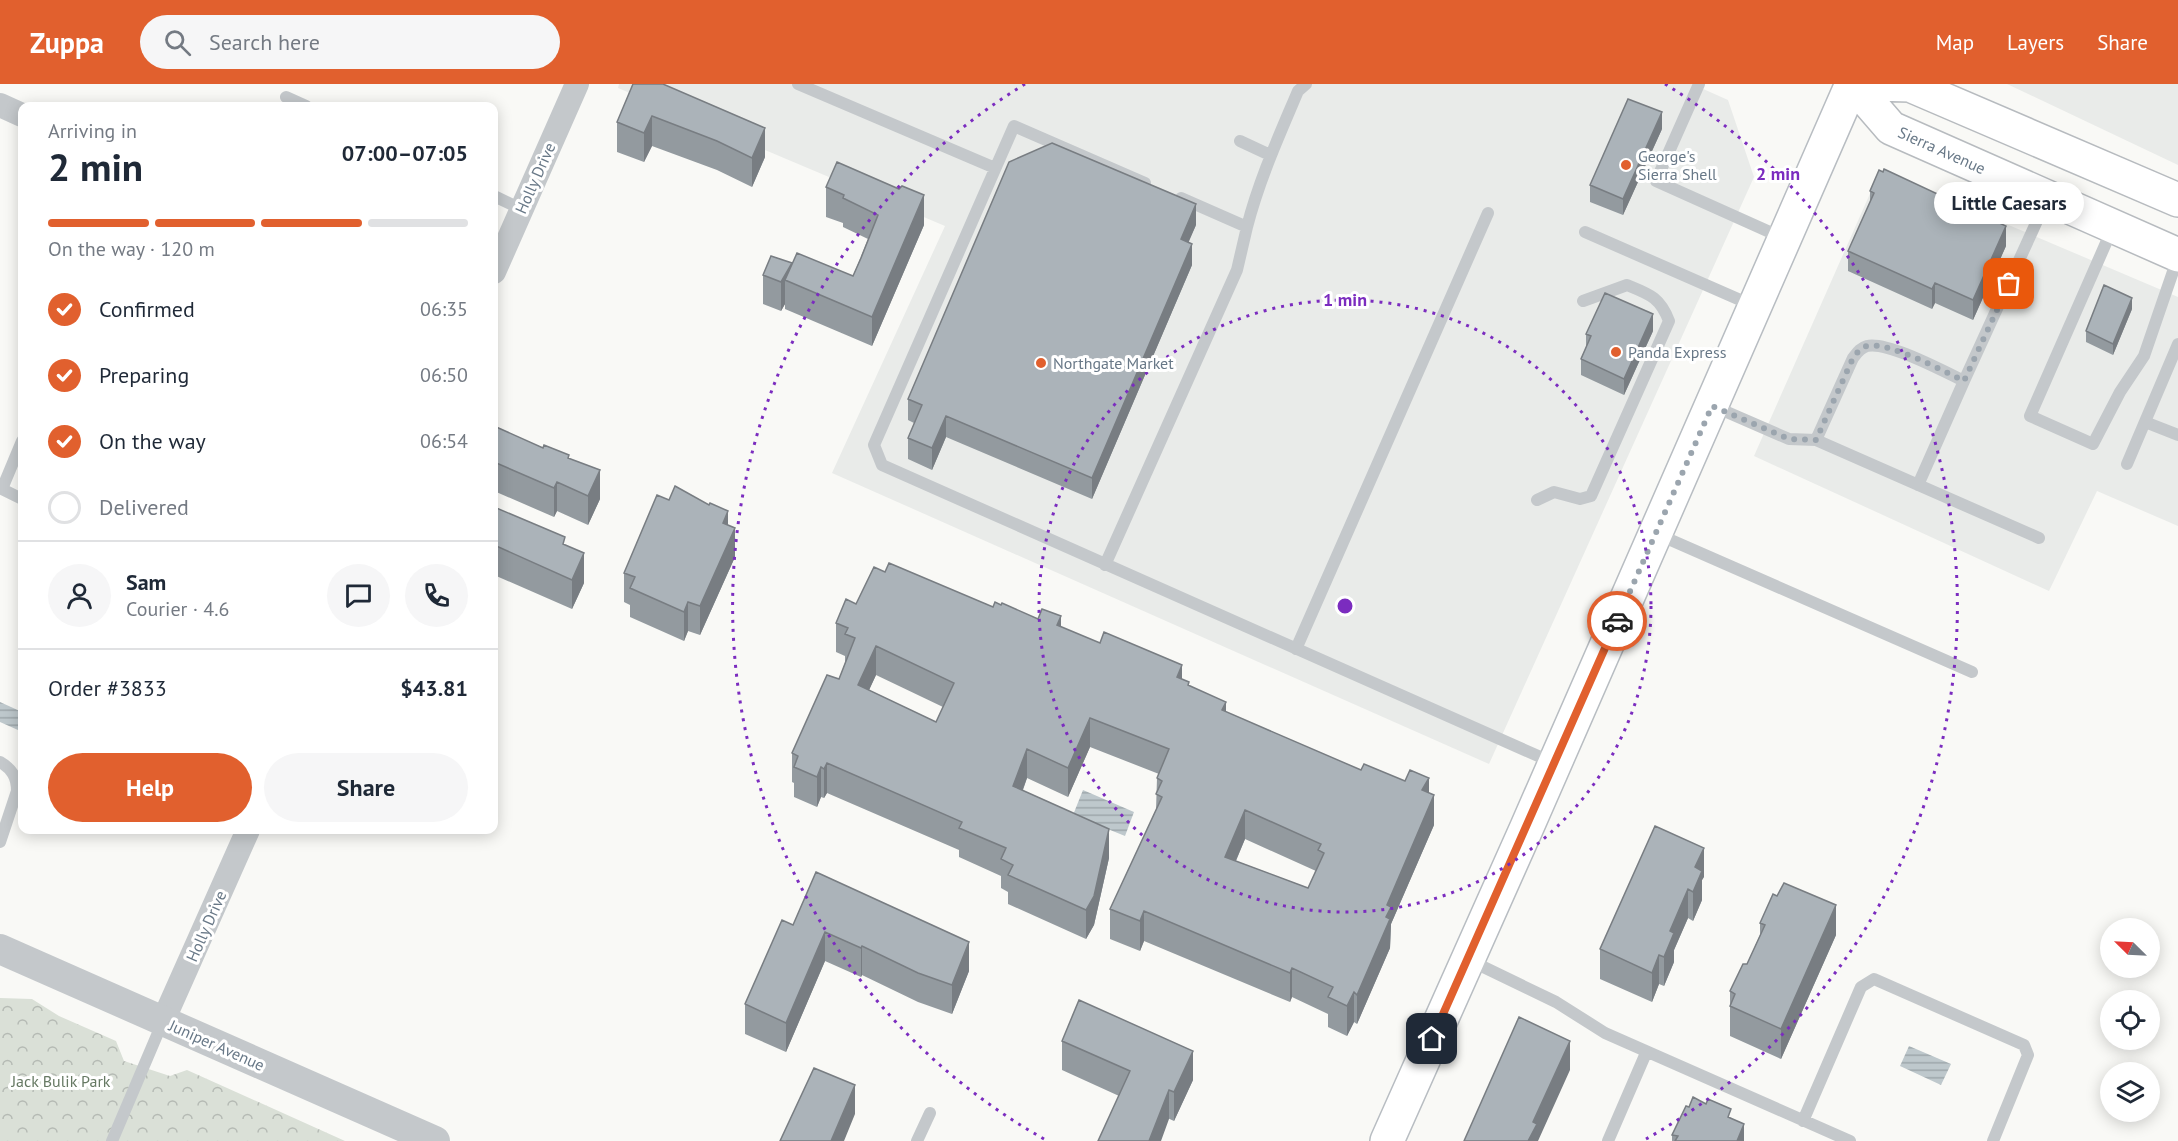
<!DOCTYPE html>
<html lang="en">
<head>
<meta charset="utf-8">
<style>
	body { margin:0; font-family:"PT Sans",sans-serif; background:#f6f6f7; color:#1f2937; height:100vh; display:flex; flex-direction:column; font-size:22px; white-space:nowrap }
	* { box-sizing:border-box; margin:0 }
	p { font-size:20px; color:#747a83 }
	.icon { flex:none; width:33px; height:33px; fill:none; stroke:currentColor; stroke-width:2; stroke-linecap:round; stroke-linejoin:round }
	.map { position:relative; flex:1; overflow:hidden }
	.details { position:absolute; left:18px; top:18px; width:480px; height:732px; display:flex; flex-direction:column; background:#fff; border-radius:12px; box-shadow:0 3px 15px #0003 }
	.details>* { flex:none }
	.needle { width:39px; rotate:294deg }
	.tools { position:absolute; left:2100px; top:834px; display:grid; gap:12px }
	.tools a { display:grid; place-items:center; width:60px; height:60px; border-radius:50%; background:#fff; box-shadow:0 3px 15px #0003; font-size:30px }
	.pin { position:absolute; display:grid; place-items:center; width:51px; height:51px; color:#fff; margin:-26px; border-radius:12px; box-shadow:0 3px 9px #0006 }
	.courier { position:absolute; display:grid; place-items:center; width:60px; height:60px; margin:-30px; border:4px solid #e1602e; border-radius:50%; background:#fff; color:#222; box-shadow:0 2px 8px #0007 }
	.bubble { position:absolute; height:42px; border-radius:21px; background:#fff; box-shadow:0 3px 15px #0003; font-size:20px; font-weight:800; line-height:42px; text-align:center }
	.overview em { font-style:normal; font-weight:800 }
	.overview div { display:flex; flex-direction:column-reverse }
	.overview { display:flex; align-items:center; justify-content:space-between; height:102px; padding:0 30px }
	h1 { font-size:39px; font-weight:800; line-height:45px }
	.bar { display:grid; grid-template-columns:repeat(4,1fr); gap:9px 6px; align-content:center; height:72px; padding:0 30px }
	.bar i { height:8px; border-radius:4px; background:#e0e1e3 }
	.bar .on { background:#e1602e }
	.bar p { grid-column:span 4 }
	.line { display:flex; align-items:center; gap:15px; padding:0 30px; border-top:2px solid #e0e1e3 }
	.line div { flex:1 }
	.round { display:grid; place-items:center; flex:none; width:63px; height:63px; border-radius:32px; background:#f6f6f7 }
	ol { padding:0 30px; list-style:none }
	li { display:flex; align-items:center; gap:18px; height:66px }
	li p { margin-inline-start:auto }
	li .icon { padding:6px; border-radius:50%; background:#e1602e; color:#fff; stroke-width:4 }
	li:last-child { color:#747a83 }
	li i { width:33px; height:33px; border:3px solid #e0e1e3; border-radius:50% }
	.cta { display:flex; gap:12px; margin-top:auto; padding:12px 30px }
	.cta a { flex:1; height:69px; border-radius:36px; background:#e1602e; color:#fff; font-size:24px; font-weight:800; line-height:69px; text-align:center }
	.cta a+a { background:#f6f6f7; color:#1f2937 }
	header { display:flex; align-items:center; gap:36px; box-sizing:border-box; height:84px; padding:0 30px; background:#e1602e; color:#fff }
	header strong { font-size:28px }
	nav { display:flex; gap:33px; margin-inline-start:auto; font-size:21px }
	.search { width:420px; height:54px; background:#f6f6f7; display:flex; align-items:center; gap:15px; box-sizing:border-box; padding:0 21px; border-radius:33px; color:#747a83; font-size:22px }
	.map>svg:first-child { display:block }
	.built { fill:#e9ebe9 }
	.park { fill:url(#park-crowns) }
	.water { fill:url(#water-rules) }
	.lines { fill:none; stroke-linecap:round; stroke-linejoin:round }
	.secondary-casing { stroke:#b8bdc2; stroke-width:36 }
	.primary-casing { stroke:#b7bbbf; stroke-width:36 }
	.service { stroke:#c4c8cb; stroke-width:12 }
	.minor { stroke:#c4c8cb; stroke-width:24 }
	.tertiary { stroke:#c4c8cb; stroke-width:30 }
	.secondary { stroke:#fff; stroke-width:33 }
	.primary { stroke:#fff; stroke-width:33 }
	.wall { fill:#939a9f; fill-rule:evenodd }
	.shaded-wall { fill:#787d82 }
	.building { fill:#abb3b9; stroke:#787d82; stroke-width:1.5; fill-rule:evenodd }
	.done { stroke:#9ba5ae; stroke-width:6; stroke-dasharray:0 10.8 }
	.route { stroke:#e1602e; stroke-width:8 }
	.ring { fill:none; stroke:#7b2cbf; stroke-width:3; stroke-dasharray:3 6 }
	.poi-dot { fill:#e1602e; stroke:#fff; stroke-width:2 }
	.labels { text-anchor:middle; stroke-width:6; stroke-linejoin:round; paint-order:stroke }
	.street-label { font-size:16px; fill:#687887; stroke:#fff }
	.poi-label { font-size:16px; fill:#687887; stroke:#fff; text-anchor:start }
	.park-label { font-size:16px; fill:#667963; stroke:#fff }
	.centre { fill:#7b2cbf; stroke:#fff; stroke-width:3 }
	.ring-label { font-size:18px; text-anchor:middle; font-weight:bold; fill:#7b2cbf; stroke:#fff; stroke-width:6; stroke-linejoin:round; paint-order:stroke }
</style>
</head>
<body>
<header>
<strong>Zuppa</strong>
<div class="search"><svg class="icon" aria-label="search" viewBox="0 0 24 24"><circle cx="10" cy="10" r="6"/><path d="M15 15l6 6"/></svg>Search here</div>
<nav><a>Map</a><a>Layers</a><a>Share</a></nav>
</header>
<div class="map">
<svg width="2178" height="1057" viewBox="0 0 2178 1057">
	<defs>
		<pattern id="park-crowns" width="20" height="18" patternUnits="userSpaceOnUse" patternTransform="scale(1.5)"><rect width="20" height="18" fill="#dae0d7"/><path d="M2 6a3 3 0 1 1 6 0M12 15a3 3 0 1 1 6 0" fill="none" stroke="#b5bab4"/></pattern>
		<pattern id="water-rules" width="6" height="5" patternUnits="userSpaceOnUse" patternTransform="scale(1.5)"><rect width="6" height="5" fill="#bec8cc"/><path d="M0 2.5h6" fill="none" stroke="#9ea7ab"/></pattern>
	</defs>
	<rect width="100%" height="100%" fill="#f9f9f6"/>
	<!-- built -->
	<path class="built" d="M619 0H1692L1728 16 1754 93 1489 680 832 389 945 142 618 4Z
		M2007 0H2178V81Z
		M1886 89 2178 213V442L2097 407 2049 507 1754 372 1876 96Z"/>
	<!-- park -->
	<path class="park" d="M0 914 32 915 59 932 116 957 124 977 170 992 187 986 345 1057H0Z"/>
	<!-- water -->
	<path class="water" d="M0 618 22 628V635L18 646 0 638Z
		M1083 706 1134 728 1125 752 1073 731Z
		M1909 962 1951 980 1941 1001 1900 982Z"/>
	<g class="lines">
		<defs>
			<path id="secondary" d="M1387 1057 1527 743 1852 0"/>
			<path id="primary" d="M1853 0 1891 44 2178 171
				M1874 0 1910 1 2178 116"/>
		</defs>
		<!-- secondary casing -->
		<use href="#secondary" class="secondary-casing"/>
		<!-- primary casing -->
		<use href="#primary" class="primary-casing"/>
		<!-- service -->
		<path class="service" d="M798 0 995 84
			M1699 0 1656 97 1783 154
			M286 13 306 22
			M1240 57 1270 71
			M1145 99 1014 42 874 361 882 381 1554 679
			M494 112 521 125
			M1247 143C1259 96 1279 52 1298 7L1306 0
			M2113 143 2030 332 2093 360 2120 308 2144 272 2178 173
			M1585 148 1754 222
			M1713 322 1789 355 1816 356 2039 454
			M2145 338 2178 351
			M1816 356 1853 274C1857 269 1860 264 1867 262 1887 257 1943 287 1964 297L2047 115
			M22 357 2 405 22 415
			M2127 380 2178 260
			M1918 401 1964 297
			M1537 416 1554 408 1580 415 1591 412 1669 237C1660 213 1649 210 1627 201L1583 217
			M1657 450 1972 588
			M1105 481 1237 186 1247 143 1181 114
			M1296 565 1488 129
			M0 678C12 685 17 693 17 707L0 758
			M1469 876 1556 918 1605 949 1850 1057
			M1803 1037 1861 903 1874 895 2024 961 2028 971 1993 1057
			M112 1057 163 937
			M917 1057 930 1029
			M1608 1057 1646 969"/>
		<!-- minor -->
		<path class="minor" d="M0 21 22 31
			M494 188 577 0
			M163 937 248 746"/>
		<!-- tertiary -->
		<path class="tertiary" d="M0 865 435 1057"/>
		<!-- secondary -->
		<use href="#secondary" class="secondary"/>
		<!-- primary -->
		<use href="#primary" class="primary"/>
	</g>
	<!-- wall -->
	<path class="wall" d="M633 0 765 73 752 103 717 86 652 62 644 78 617 68V38Z
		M1662 45 1623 131 1590 118V101Z
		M826 103 924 141 872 262 785 225V220L781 227 763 220V191L792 181 853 192 868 155 843 143V139L826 133Z
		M1870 107 2006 162 1973 236 1935 219 1932 225 1848 187V167L1870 118Z
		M1196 141 1188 158 1192 181 1092 415 946 353 932 386 908 375V354L914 339 908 336V315Z
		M2132 225 2113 271 2086 258V247Z
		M1653 247 1624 311 1581 291V275L1586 263V250Z
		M494 342 543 364 569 374 600 415 588 441 557 427 554 433 494 407Z
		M494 423 565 461 584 499 572 525 494 491Z
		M728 441 735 473 700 551 688 547 684 557 630 533V521L624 518V489Z
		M885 488 993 523 1038 535 1061 543 1182 595 1189 601 1226 628 1361 686 1429 709 1434 741 1391 840 1390 864 1357 940 1354 938 1347 952 1328 943V930L1292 913 1290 918 1144 857 1140 867 1110 855V825L1156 726 1157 694 1159 690 1090 663 1068 713 1027 694 1023 706 1109 774 1094 841 1086 855 1008 820V808L1001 804V792L959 773V766L827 709 824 714 821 713 817 723 794 713V699L792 698V669L839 595 845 579V572L836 568V539L856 520ZM876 591 943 623 936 638 869 606ZM1245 755 1316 787 1308 804 1236 777Z
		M816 788 969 887 952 930 918 918 862 891 861 893 825 877 786 968 745 950V920L793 841Z
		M1704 793 1702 796V816L1693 837 1688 834 1674 866V878L1664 902 1659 900 1652 918 1600 895V865Z
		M1760 839 1836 851 1781 975 1730 952V907L1747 880 1760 851Z
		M1062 957 1193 996 1174 1037 1062 986Z
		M1706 1020 1731 1034 1744 1057H1672V1051L1689 1023Z"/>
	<!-- shaded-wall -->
	<path class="shaded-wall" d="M1662 28V45L1623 131V115Z
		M652 32V62L644 78V49Z
		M765 44V73L752 103V74Z
		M924 111V141L872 262V233Z
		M1196 120V141L1181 176V155Z
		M2006 142V162L1973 236V216Z
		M1192 160V181L1092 415V394Z
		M792 179V199L785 196V220L781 227V198Z
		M1935 199V219L1932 225V205Z
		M2132 214V225L2113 271V260Z
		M1653 230V247L1624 311V295Z
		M946 332V353L932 386V364Z
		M600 386V415L588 441V412Z
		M557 398V427L554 433V404Z
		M728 427V456L723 439Z
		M735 444V473L700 551V522Z
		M584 469V499L572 525V496Z
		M688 518V547L684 557V528Z
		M1061 532V562L1057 541Z
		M876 562V591L858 630V601Z
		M1182 581V611L1177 593Z
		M1226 618V647L1222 626Z
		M1090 634V663L1068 713V684Z
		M1027 665V694L1013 732V702Z
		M827 679V709L824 714V685Z
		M821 683V713L817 723V693Z
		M1429 694V723L1422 706Z
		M1434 711V741L1391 840 1390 864 1357 940V911L1387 821Z
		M1245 726V755L1225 802V773Z
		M1109 745V774L1094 841 1086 855V826Z
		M1704 764V793L1702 796V816L1693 837V808L1695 783Z
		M1688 805V834L1674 866V878L1664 902V873L1670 847Z
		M1836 821V851L1781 975V945Z
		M1144 827V857L1140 867V837Z
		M825 848V877L786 968V939Z
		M969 858V887L952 930V901Z
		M862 862V891L861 893V864Z
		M1659 871V900L1652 918V889Z
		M1292 884V913L1290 918V889Z
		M1354 908V938L1347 952V922Z
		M1570 957V986L1538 1057H1528L1533 1038Z
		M1193 967V996L1174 1037V1008Z
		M855 1001V1030L844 1057H831Z
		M1169 1006V1035L1161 1057H1149Z
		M1744 1040V1057H1737Z"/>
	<!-- building -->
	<path class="building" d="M633 0H663L765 44 752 74 717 57 652 32 644 49 617 38Z
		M1628 15 1662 28 1623 115 1590 101Z
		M1052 59 1196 120 1181 155 1192 160 1092 394 946 332 932 364 908 354 922 321 908 315 1009 78Z
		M837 78 899 105 902 102 924 111 872 233 785 196 797 169 853 192 861 174 878 131 843 114 844 111 826 103Z
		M1884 85 2006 142 1973 216 1935 199 1932 205 1848 167 1874 109 1870 107 1879 86 1883 88Z
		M771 172 792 179 781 198 763 191Z
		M2104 201 2132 214 2113 260 2086 247Z
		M1605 209 1653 230 1624 295 1581 275 1591 252 1586 250Z
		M494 342 543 364 544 361 569 371 568 374 600 386 588 412 557 398 554 404 494 378Z
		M675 402 709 421 710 419 728 427 723 439 735 444 700 522 688 518 684 528 630 504 635 493 624 489 657 411 669 416Z
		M494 423 565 453 563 460 584 469 572 496 494 461Z
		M889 479 993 523 995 518 1001 521 1002 519 1038 535 1042 525 1061 532 1057 541 1100 559 1104 548 1182 581 1177 593 1189 598 1188 601 1226 618 1222 626 1361 686 1364 680 1405 697 1410 686 1429 694 1422 706 1434 711 1387 821 1391 823 1386 833 1390 835 1357 911 1354 908 1347 922 1328 913 1333 903 1292 884 1290 889 1144 827 1140 837 1110 825 1162 713 1156 710 1162 697 1157 694 1169 665 1090 634 1068 684 1027 665 1013 702 1109 745 1094 812 1086 826 1008 791 1013 781 1001 775 1006 764 959 744 962 738 827 679 824 685 821 683 817 693 794 683 798 672 792 669 827 591 839 595 855 554 845 550 848 544 836 539 846 515 856 520 874 483 885 488ZM876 562 954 599 936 638 858 601ZM1245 726 1321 760 1318 766 1324 769 1308 804 1225 773Z
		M1655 742 1704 764 1695 783 1702 787 1693 808 1688 805 1670 847 1674 849 1664 873 1659 871 1652 889 1600 865Z
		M816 788 969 858 952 901 918 889 862 862 861 864 825 848 786 939 745 920 782 836 793 841Z
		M1784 799 1836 821 1781 945 1730 922 1735 910 1730 907 1743 880H1747L1765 841 1760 839 1773 810 1777 812Z
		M1079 916 1193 967 1174 1008 1169 1006 1149 1057H1098L1130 987 1062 957Z
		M1519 933 1570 957 1533 1038 1537 1040 1528 1057H1464Z
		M814 984 855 1001 831 1057H780Z
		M1693 1013 1706 1020 1708 1015 1731 1025 1728 1033 1744 1040 1737 1057H1675L1678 1052 1672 1051 1686 1022 1689 1023Z"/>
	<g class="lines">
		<!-- done -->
		<path class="done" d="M1617 537 1712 322 1789 355 1816 356 1853 274C1857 269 1860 264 1867 262 1888 257 1943 287 1964 297L2009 200"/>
		<!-- route -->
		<path class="route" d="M1432 955 1617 537"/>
	</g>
	<!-- distance rings -->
	<g class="ring">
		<circle cx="1345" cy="522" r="306"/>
		<path d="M1044 1055A612 612 0 0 1 1025 0M1665 0A612 612 0 0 1 1646 1055"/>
	</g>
	<!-- markers -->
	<g class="poi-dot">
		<circle cx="1626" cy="81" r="6"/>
		<circle cx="1616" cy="268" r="6"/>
		<circle cx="1041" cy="279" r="6"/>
	</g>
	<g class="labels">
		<!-- street labels -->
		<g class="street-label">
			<text transform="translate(1942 66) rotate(24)" y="6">Sierra Avenue</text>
			<text transform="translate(535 94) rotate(-66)" y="6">Holly Drive</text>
			<text transform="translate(206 842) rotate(-66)" y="6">Holly Drive</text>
			<text transform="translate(217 961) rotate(24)" y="6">Juniper Avenue</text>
		</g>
		<!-- poi labels -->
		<g class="poi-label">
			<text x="1638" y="78">George's<tspan x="1638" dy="18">Sierra Shell</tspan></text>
			<text x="1628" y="274">Panda Express</text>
			<text x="1053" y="285">Northgate Market</text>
		</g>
		<!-- park labels -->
		<g class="park-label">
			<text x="61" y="1003">Jack Bulik Park</text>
		</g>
	</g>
	<circle cx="1345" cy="522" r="9" class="centre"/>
	<g class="ring-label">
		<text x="1778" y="96">2 min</text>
		<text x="1345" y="222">1 min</text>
	</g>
</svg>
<div class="tools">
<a><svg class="needle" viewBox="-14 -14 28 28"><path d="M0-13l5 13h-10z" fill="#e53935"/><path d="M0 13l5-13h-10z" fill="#747a83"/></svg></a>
<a><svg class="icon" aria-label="locate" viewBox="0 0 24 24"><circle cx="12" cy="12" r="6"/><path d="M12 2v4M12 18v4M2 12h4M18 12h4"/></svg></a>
<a><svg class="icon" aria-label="layers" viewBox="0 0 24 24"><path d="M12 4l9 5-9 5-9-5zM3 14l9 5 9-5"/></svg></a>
</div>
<div class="pin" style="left:2009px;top:200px;background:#ea580c"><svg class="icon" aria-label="bag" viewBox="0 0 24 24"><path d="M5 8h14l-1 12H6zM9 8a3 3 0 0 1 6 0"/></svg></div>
<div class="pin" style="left:1432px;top:955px;background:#1f2937"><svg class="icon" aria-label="home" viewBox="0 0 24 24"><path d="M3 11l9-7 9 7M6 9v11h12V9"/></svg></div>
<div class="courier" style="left:1617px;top:537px"><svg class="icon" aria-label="car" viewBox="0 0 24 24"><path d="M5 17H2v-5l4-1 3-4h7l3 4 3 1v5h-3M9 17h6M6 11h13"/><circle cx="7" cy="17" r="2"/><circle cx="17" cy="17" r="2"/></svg></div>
<div class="bubble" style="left:1934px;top:98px;width:150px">Little Caesars</div>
<section class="details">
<div class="overview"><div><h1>2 min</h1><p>Arriving in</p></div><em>07:00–07:05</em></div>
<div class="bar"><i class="on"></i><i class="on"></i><i class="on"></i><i></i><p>On the way · 120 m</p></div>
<ol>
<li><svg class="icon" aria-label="check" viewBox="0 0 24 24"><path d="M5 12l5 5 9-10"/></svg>Confirmed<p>06:35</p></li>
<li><svg class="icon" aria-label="check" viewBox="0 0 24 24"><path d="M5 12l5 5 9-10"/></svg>Preparing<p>06:50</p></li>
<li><svg class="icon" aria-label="check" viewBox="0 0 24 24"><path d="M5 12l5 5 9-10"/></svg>On the way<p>06:54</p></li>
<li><i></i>Delivered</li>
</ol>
<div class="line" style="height:108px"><a class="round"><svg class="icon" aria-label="person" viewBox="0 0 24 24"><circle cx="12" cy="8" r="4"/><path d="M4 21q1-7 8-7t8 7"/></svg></a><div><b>Sam</b><p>Courier · 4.6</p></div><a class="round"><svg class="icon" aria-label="chat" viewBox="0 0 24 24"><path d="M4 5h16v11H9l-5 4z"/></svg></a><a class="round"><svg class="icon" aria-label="phone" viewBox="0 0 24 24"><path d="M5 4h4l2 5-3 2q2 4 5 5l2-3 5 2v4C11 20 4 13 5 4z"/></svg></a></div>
<div class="line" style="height:78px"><div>Order #3833</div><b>$43.81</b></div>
<div class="cta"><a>Help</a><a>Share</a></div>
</section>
</div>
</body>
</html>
